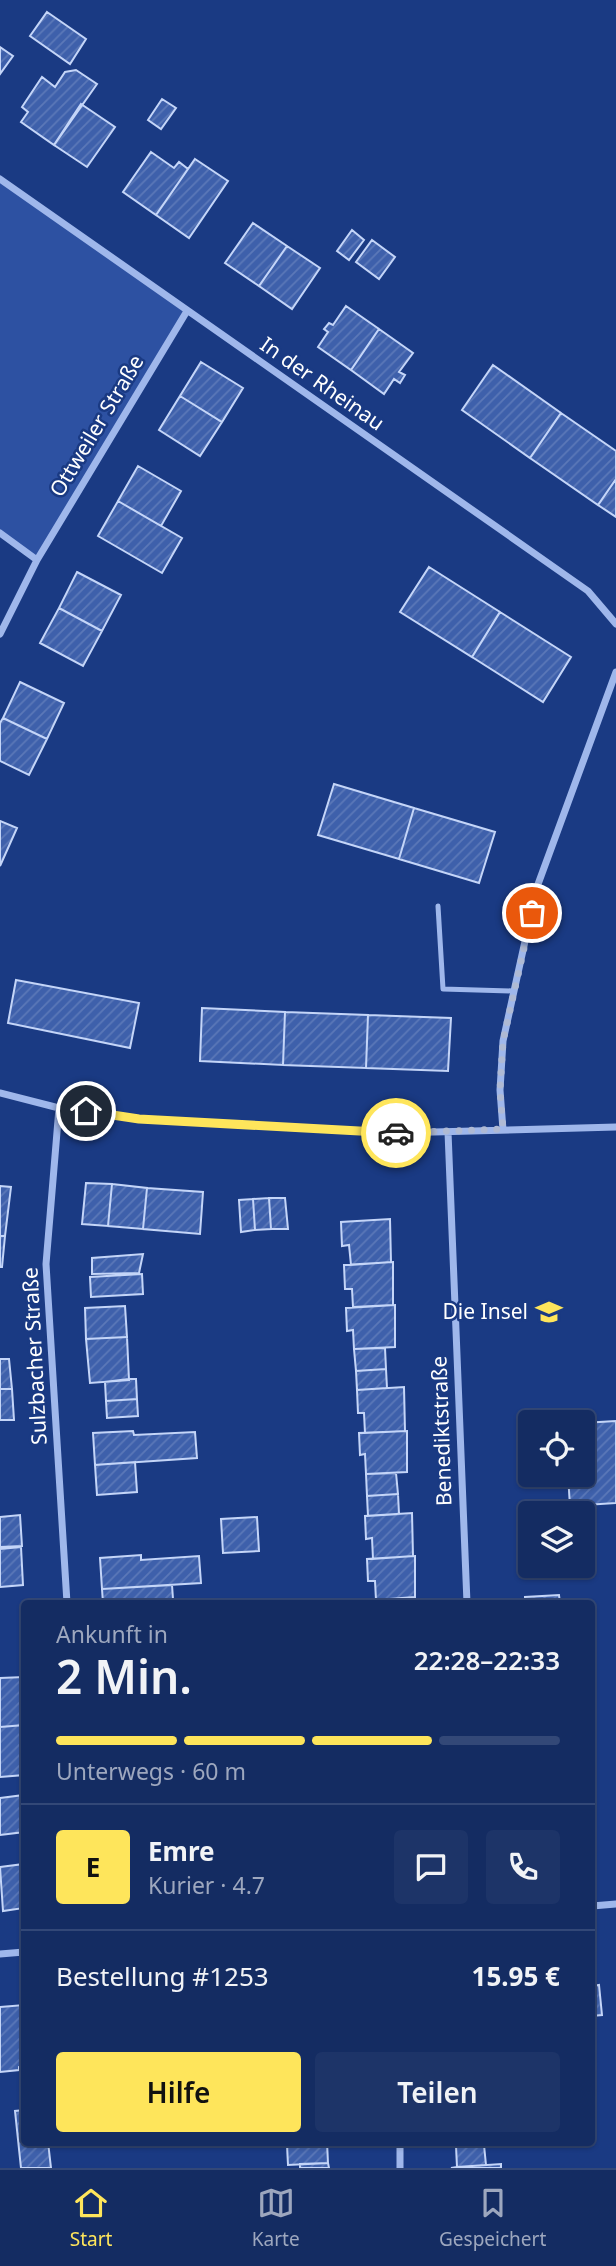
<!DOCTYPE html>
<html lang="de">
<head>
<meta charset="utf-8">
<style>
	body { margin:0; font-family:"Noto Sans",sans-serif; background:#1d3468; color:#f1f3f6; height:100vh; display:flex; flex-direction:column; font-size:26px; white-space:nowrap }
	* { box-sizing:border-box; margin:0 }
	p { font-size:23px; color:#9da7be }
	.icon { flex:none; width:38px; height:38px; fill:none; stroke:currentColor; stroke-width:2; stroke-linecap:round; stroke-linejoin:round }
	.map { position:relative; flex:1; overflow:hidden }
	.drawer { position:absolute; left:21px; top:1600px; width:574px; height:546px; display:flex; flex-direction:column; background:#142c62; border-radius:7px; box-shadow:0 2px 5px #0004,0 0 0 2px #334877 }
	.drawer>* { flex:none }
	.fabs { position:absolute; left:518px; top:1410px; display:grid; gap:14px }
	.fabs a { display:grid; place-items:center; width:77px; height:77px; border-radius:7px; background:#142c62; box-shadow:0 2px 5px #0004,0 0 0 2px #334877; font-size:35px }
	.pin { position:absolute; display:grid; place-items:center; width:60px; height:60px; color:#fff; margin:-30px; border:4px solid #fff; border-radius:50%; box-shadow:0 2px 7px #0007 }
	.courier { position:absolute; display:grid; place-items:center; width:70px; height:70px; margin:-35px; border:5px solid #fee55b; border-radius:50%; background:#fff; color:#222; box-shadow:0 2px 9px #0007 }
	.overview em { font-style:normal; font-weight:600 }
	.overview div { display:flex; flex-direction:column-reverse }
	.overview { display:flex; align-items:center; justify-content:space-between; height:119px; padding:0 35px }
	h1 { font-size:46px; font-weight:600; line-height:52px }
	.bar { display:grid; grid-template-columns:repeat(4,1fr); gap:10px 7px; align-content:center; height:84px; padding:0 35px }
	.bar i { height:9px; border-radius:5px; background:#334877 }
	.bar .current { background:#fee55b }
	.bar p { grid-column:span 4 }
	.line { display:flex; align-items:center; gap:18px; padding:0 35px; border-top:2px solid #334877 }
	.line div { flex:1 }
	.round { display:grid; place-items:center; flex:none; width:74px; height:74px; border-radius:7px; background:#1d3468 }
	.primary-button { display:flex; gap:14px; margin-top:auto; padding:14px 35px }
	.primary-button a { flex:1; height:80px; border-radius:7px; background:#fee55b; color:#111; font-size:28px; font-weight:600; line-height:80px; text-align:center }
	.primary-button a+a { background:#1d3468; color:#f1f3f6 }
	.menu { display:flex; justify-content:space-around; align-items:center; height:98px; border-top:2px solid #334877; background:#142c62; font-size:19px; color:#9da7be }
	.menu a { display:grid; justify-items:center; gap:4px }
	.menu .current { color:#fee55b }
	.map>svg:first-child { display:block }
	.grass { fill:#2d51a2 }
	.building { fill:url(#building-hatch); stroke:#c4d5f8; stroke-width:2 }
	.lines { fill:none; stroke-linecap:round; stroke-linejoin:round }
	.service { stroke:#9fb7eb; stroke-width:5 }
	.minor { stroke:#9fb7eb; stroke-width:7 }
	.done { stroke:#afbad4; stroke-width:7; stroke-dasharray:0 12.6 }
	.route { stroke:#fee55b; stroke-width:9 }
	.labels { text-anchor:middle; stroke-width:5; stroke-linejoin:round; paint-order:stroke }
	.street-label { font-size:21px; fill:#fff; stroke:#1a3a83 }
	.poi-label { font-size:21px; fill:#fff; stroke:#1a3a83; text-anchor:end }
</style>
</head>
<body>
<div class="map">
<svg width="616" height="2168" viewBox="0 0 616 2168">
	<defs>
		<pattern id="building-hatch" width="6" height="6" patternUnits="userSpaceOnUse" patternTransform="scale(1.75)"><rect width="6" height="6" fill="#3e60ab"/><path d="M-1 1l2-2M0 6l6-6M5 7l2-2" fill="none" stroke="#5b78b8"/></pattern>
	</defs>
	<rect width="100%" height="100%" fill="#1a3a83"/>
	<!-- grass -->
	<path class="grass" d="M0 179 187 311 37 560 0 533Z"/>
	<!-- building -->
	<path class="building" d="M47 12 86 39 70 64 30 36Z
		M0 47 13 56 0 74Z
		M76 70 97 84 54 145 21 122 28 112 22 107 42 77 55 87 65 72Z
		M162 99 176 108 161 129 148 120Z
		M81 104 115 127 87 167 54 145Z
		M151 152 174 168 179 162 188 169 156 215 123 192Z
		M195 159 228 181 189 238 156 215Z
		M253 223 287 246 259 286 225 263Z
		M352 230 364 240 349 260 337 251Z
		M372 240 395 257 379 279 356 262Z
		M287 246 320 268 292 309 259 286Z
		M346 306 379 329 351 370 318 347 328 332 324 329 329 323 333 325Z
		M379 329 413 353 399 372 405 375 400 383 394 379 384 394 351 370Z
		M201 362 243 388 222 422 180 396Z
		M493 365 561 413 530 458 462 410Z
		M180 396 222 422 200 456 159 430Z
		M561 413 616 451V479L598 505 530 458Z
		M138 466 181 491 161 526 118 501Z
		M616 479V517L598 505Z
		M118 501 182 538 162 573 98 536Z
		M429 567 500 612 472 657 400 612Z
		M77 572 121 595 102 631 59 608Z
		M59 608 102 631 83 666 40 643Z
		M500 612 571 657 543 702 472 657Z
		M20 682 64 703 47 739 3 718Z
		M3 718 47 739 29 775 0 761V723Z
		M334 784 414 808 399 859 318 835Z
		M414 808 495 832 479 883 399 859Z
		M0 821 17 828 0 866Z
		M16 980 139 1003 130 1048 8 1023Z
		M202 1008 285 1012 283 1065 200 1061Z
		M285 1012 368 1015 366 1068 283 1065Z
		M368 1015 451 1018 448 1071 366 1068Z
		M86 1183 112 1184 108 1226 82 1224Z
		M112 1184 147 1188 143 1229 108 1226Z
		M0 1186 11 1187 5 1236H0Z
		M147 1188 203 1192 200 1234 143 1229Z
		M269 1198H285L288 1229H271Z
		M269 1198 271 1229 255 1230 253 1199Z
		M253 1199 255 1230 241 1232 239 1200Z
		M390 1219 391 1262 351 1265 349 1245 342 1246 341 1222Z
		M0 1236H5L2 1267H0Z
		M143 1254 139 1273 92 1274V1258Z
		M393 1262V1305L353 1307 352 1289H345L344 1265Z
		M142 1274 143 1294 91 1297 90 1277Z
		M395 1305V1347L354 1349 353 1330 347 1331 346 1308Z
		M125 1306 127 1337 86 1339 85 1308Z
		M127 1337 129 1380 90 1383 86 1339Z
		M385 1348 386 1369 356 1371 354 1349Z
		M0 1359H9L12 1389H0Z
		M386 1369 387 1388 357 1390 356 1371Z
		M129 1379H136L137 1399 106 1401 105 1382Z
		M404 1387 405 1431 365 1433 364 1413H358L357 1390Z
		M0 1389H12L14 1420H0Z
		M137 1399 138 1416 107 1418 106 1401Z
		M616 1421V1503L570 1506 568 1475H583V1423Z
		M133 1431 134 1435 195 1432 197 1458 95 1465 93 1433Z
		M407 1431V1472L366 1474 365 1454 360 1455 359 1433Z
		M135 1462 137 1492 97 1495 95 1465Z
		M396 1473 398 1494 367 1496 366 1474Z
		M398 1494 399 1514 368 1516 367 1496Z
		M412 1513 413 1556 373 1559 372 1538 366 1539 365 1516Z
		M20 1515 22 1546 0 1547V1517Z
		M257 1517 259 1551 223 1553 221 1519Z
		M21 1547 23 1585 0 1587V1549Z
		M141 1555V1560L199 1556 201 1583 102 1589 100 1558Z
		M415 1556V1597L376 1600 375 1581H368L367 1559Z
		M172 1585 173 1599 144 1601V1603H103L102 1589Z
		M559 1595 560 1603H525V1597Z
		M407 1598V1603H376V1600Z
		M24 1677V1725L0 1727V1678Z
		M24 1725V1775L0 1777V1727Z
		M24 1795V1832L0 1835V1798Z
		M24 1864V1908L3 1911 0 1867Z
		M599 1985 602 2015 592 2016V1986Z
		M24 2005V2066L19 2067V2070L0 2072V2007Z
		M24 2110V2142H48L51 2168H21L15 2111Z
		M280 2142H327L328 2163 288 2165 287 2145 280 2146Z
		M455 2142H484V2145L456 2146Z
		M484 2145 486 2165 457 2167 456 2146Z
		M328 2163 329 2168H300V2164Z
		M501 2164V2168H451L457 2167Z"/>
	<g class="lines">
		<!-- service -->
		<path class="service" d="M438 906 443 989 514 991"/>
		<!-- minor -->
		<path class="minor" d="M0 179 588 591 616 624
			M0 533 37 560
			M0 634 37 560 187 311
			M0 1093 59 1108 139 1119 396 1133 616 1127
			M59 1108 46 1264 67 1603
			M503 1130 500 1090 503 1041 537 887 616 672
			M448 1132 467 1603
			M592 1906 616 1904
			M0 1954 24 1952
			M400 2168V2142"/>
	</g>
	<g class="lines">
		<!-- done -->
		<path class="done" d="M396 1133 503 1129 500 1090 503 1041 532 913"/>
		<!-- route -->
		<path class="route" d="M86 1111 139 1119 396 1133"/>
	</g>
	<!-- icons -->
	<defs>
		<symbol id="school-bare" viewBox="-9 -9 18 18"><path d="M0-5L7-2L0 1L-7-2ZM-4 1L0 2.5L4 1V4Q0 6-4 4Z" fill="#fee55b" stroke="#1a3a83" stroke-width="2.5" paint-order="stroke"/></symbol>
	</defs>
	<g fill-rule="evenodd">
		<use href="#school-bare" x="530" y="1293" width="38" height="38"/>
	</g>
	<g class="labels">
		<!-- street labels -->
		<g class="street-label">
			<text transform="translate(322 384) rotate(35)" y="7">In der Rheinau</text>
			<text transform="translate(97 426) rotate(-59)" y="7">Ottweiler Straße</text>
			<text transform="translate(35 1356) rotate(-93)" y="7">Sulzbacher Straße</text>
			<text transform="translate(442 1431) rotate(-92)" y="7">Benediktstraße</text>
		</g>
		<!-- poi labels -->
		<g class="poi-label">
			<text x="528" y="1319">Die Insel</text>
		</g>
	</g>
</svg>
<div class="fabs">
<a><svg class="icon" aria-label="locate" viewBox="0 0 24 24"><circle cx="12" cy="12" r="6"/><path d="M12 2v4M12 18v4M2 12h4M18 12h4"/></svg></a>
<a><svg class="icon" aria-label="layers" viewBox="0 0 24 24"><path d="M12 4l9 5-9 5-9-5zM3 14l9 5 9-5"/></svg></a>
</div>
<div class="pin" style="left:532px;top:913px;background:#ea580c"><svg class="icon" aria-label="bag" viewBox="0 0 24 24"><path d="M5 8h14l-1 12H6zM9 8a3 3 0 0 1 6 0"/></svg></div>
<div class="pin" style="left:86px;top:1111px;background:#1f2937"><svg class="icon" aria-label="home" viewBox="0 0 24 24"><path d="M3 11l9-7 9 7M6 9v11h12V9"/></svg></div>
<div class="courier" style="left:396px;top:1133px"><svg class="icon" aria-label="car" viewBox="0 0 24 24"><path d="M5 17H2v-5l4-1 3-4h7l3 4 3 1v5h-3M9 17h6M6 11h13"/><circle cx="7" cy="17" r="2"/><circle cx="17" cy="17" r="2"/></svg></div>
<section class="drawer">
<div class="overview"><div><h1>2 Min.</h1><p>Ankunft in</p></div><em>22:28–22:33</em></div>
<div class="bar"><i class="current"></i><i class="current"></i><i class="current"></i><i></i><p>Unterwegs · 60 m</p></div>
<div class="line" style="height:126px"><b class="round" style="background:#fee55b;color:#111">E</b><div><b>Emre</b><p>Kurier · 4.7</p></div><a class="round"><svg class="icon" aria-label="chat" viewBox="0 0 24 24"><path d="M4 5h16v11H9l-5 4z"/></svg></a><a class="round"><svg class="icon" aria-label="phone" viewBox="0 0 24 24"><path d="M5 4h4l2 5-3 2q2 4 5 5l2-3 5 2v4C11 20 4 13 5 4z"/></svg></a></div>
<div class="line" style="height:91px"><div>Bestellung #1253</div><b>15.95 €</b></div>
<div class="primary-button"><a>Hilfe</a><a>Teilen</a></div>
</section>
</div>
<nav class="menu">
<a class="current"><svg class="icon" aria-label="home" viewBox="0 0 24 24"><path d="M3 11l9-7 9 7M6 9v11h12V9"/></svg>Start</a>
<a><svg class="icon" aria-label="map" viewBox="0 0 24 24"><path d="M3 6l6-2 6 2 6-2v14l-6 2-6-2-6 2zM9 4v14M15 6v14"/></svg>Karte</a>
<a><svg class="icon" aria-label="saved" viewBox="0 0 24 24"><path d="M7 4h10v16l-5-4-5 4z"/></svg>Gespeichert</a>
</nav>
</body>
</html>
